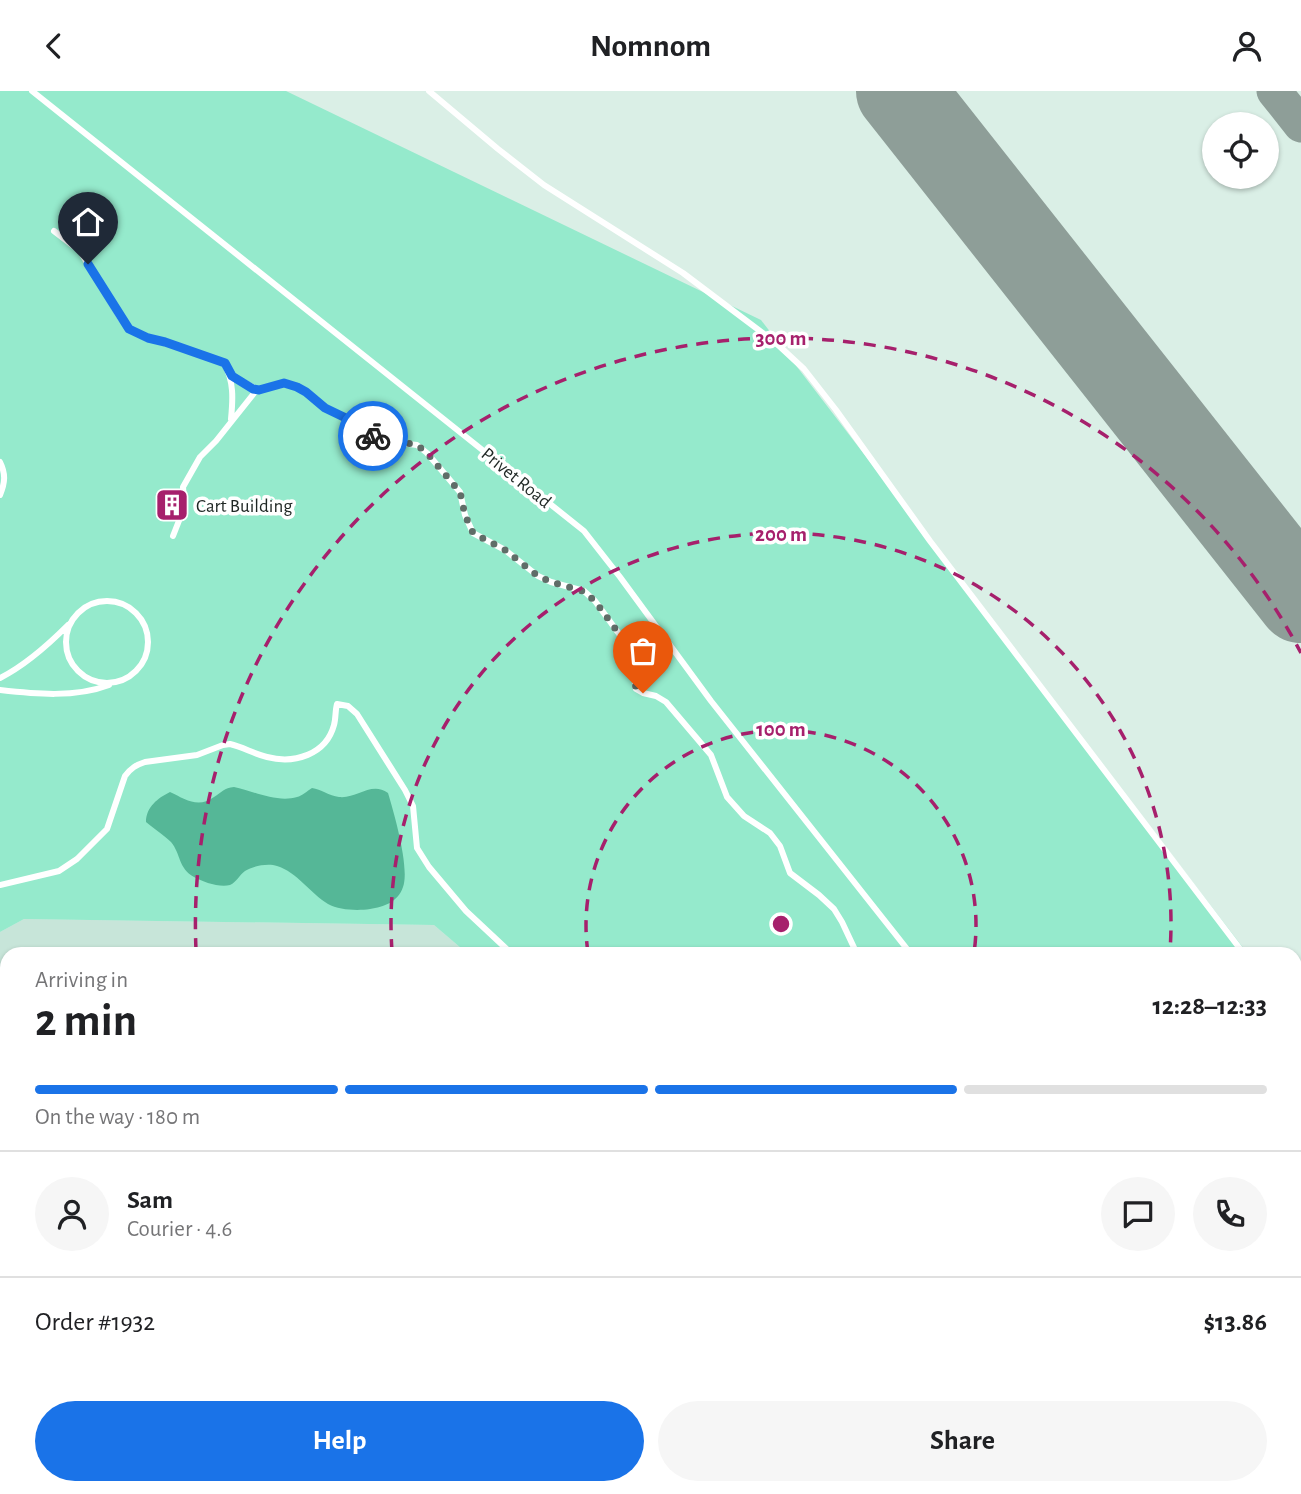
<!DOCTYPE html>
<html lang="en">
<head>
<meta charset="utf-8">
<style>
	body { margin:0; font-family:"Alegreya Sans",sans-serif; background:#f6f6f6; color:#202124; height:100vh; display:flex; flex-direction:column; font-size:26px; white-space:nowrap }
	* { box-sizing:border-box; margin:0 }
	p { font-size:23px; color:#757577 }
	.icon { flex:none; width:38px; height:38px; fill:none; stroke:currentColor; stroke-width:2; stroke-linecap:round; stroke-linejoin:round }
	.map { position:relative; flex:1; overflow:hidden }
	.drawer { position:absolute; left:0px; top:856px; width:1302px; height:548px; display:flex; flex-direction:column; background:#fff; border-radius:21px 21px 0 0; box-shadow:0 2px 5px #0004 }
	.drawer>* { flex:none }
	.tools { position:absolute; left:1202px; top:21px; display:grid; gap:14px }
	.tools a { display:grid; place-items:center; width:77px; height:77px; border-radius:50%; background:#fff; box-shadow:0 2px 5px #0004; font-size:35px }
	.pin { position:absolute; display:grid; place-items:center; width:60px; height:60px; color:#fff; margin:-72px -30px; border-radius:50% 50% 50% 0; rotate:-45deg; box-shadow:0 0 7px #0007 }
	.pin .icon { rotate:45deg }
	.courier { position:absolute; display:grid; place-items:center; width:70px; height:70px; margin:-35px; border:5px solid #1a73e8; border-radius:50%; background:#fff; color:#222; box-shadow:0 2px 9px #0007 }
	.summary em { font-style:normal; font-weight:700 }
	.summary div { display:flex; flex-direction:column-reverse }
	.summary { display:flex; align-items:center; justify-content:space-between; height:119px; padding:0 35px }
	h1 { font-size:46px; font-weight:700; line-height:52px }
	.bar { display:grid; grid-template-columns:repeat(4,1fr); gap:10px 7px; align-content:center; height:84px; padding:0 35px }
	.bar i { height:9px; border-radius:5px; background:#e0e0e0 }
	.bar .current { background:#1a73e8 }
	.bar p { grid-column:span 4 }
	.line { display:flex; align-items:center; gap:18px; padding:0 35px; border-top:2px solid #e0e0e0 }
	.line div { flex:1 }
	.round { display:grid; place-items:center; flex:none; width:74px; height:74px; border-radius:37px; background:#f6f6f6 }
	.button { display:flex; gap:14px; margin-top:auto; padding:14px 35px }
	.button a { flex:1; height:80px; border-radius:42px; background:#1a73e8; color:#fff; font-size:28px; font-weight:700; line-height:80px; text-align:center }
	.button a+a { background:#f6f6f6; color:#202124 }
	header { display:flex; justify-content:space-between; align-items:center; height:91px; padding:0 35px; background:#fff; font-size:32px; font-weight:700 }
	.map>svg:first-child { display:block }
	.built { fill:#c7e5d9 }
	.green { fill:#95eacc }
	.water { fill:#55b797 }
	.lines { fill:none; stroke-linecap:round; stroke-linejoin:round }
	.taxiway { stroke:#8e9e98; stroke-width:35 }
	.runway { stroke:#8e9e98; stroke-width:88 }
	.building { fill:#6e5d64 }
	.lane { stroke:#fff; stroke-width:6 }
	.street { stroke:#fff; stroke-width:12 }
	.done { stroke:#606d68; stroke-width:7; stroke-dasharray:0 12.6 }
	.route { stroke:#1a73e8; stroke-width:9 }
	.ring { fill:none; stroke:#a6206c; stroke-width:3.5; stroke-dasharray:12 9 }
	.labels { text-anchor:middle; stroke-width:7; stroke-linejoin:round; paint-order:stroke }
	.street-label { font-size:19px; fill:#1f2724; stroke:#fff }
	.poi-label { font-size:19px; fill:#1f2724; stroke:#fff; text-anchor:start }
	.centre { fill:#a6206c; stroke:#fff; stroke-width:3.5 }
	.ring-label { font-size:21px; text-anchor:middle; font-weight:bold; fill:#a6206c; stroke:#fff; stroke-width:7; stroke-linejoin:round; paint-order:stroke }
</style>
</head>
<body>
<header><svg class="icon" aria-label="back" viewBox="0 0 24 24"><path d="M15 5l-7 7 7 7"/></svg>Nomnom<svg class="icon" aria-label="person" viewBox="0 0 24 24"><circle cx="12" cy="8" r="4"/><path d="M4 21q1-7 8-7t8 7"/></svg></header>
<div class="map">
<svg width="1301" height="1403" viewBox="0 0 1301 1403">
	<rect width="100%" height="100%" fill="#daefe6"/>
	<!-- built -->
	<path class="built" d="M24 828 434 834 468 863H7V1396H957L958 1403H0V841Z"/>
	<!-- green -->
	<path class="green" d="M0 0H286L761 229 1248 863H468L434 834 24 828 0 841Z
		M1295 925 1301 932V1403H959L957 1397 1295 1396Z"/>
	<!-- water -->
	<path class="water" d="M234 696C253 700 277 712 297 706 302 705 307 700 312 697 321 698 329 705 339 706 357 708 371 690 388 702 394 722 410 777 403 796 398 811 384 816 370 818 357 820 339 819 328 813 310 802 297 781 277 775 268 772 253 775 245 780 239 784 237 791 230 794 220 797 203 791 194 786 178 777 181 763 171 751 164 744 154 738 146 731 146 716 158 707 170 701 185 708 198 718 214 706 222 701 224 697 234 696Z"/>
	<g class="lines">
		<!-- taxiway -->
		<path class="taxiway" d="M1274 0 1301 34"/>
		<!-- runway -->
		<path class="runway" d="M900 0 1301 508"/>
	</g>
	<!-- building -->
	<path class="building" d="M172 402 178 406V410L177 419 171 427 160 419Z"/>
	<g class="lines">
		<!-- lane -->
		<path class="lane" d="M32 0 584 440 620 486 711 610 911 863
			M429 0 498 58 544 94 683 182 776 252 804 278 836 319 930 450 1244 863
			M54 140 80 160 121 228 129 238 148 247 165 251 224 272C234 290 233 308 231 328
			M232 285 258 299
			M0 371C6 383 5 392 0 404
			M173 445 182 422 184 410 183 396 200 366 216 350 255 301 265 297 284 292 297 296 306 301 325 317 350 329 383 350 417 354 427 362 460 401 465 424 473 442 505 459 538 485 551 491 584 500 595 510 625 551 632 568 636 598 643 602 656 605 666 611 711 664 727 706 744 725 770 742 780 755 790 782 819 804 834 818 842 831 857 863
			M66 551a41 41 0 1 1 82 0a41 41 0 1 1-82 0Z
			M0 587C26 574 48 554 68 534
			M0 599C35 603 75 607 109 594
			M0 794 59 780 77 768 107 738 125 685C131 677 136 674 145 671L197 664 223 654 230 653C243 656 254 663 267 666 294 673 326 664 334 634 336 627 335 620 337 613L348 615 357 623 405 699 413 715 417 757 429 776 466 820 512 863
			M1295 930 1301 937
			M0 1063 7 1074
			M1295 1328 1301 1339
			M0 1386 10 1403
			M977 1396 982 1403
			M1152 1396 1156 1403
			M1199 1396 1202 1403
			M14 1403 25 1396
			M1037 1403 1051 1396"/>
		<!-- street -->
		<path class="street" d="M271 1396 277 1403
			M292 1396 293 1403
			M182 1403 193 1396
			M238 1403 250 1396"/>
	</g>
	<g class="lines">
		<!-- done -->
		<path class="done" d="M373 345 383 350H397L417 354 427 362 460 401 465 424 473 442 505 459 538 485 551 491 583 500 595 510 625 551 632 568 636 598 643 602"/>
		<!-- route -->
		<path class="route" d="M88 173 129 238 148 247 165 251 225 272 232 285 253 298 259 299 284 292 297 296 306 301 325 317 350 329 373 345"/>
	</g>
	<!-- distance rings -->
	<g class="ring">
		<path d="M588 862A195 195 0 1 1 974 862"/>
		<path d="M392 860A390 390 0 1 1 1170 860"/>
		<path d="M196 859A586 586 0 0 1 1301 562"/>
	</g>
	<!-- icons -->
	<defs>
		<symbol id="building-square" viewBox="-11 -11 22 22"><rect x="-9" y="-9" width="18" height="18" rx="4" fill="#a6206c" stroke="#fff"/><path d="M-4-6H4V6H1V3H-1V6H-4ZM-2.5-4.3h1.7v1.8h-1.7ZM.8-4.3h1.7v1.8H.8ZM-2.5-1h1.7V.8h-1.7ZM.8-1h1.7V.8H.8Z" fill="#fff"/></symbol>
	</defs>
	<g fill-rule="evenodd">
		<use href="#building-square" x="153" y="395" width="38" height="38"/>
	</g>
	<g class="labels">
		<!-- street labels -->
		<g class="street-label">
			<text transform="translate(517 386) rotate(39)" y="7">Privet Road</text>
		</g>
		<!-- poi labels -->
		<g class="poi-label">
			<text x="196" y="421">Cart Building</text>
		</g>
	</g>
	<circle cx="781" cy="833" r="10" class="centre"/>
	<g class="ring-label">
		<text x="781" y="254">300 m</text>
		<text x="781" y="450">200 m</text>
		<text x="781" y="645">100 m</text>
	</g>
</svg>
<div class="tools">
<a><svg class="icon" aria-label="locate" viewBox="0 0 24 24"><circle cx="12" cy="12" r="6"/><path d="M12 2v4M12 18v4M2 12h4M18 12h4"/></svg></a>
</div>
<div class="pin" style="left:643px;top:602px;background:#ea580c"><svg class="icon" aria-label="bag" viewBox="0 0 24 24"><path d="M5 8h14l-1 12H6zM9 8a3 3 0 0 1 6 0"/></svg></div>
<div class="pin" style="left:88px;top:173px;background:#1f2937"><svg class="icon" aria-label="home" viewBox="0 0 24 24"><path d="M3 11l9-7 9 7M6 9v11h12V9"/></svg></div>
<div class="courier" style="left:373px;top:345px"><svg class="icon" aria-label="bike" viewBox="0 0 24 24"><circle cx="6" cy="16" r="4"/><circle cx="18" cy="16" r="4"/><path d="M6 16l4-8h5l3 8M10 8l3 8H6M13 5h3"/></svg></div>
<section class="drawer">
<div class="summary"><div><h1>2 min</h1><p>Arriving in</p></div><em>12:28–12:33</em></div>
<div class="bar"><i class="current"></i><i class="current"></i><i class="current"></i><i></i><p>On the way · 180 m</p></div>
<div class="line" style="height:126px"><a class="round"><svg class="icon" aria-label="person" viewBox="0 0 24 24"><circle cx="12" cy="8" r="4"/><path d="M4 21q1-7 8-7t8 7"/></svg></a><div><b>Sam</b><p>Courier · 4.6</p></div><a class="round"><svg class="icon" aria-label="chat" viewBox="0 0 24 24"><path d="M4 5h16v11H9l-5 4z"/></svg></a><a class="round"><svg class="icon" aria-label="phone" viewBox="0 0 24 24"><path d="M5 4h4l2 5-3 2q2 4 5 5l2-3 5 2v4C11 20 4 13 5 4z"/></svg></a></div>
<div class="line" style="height:91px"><div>Order #1932</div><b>$13.86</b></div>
<div class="button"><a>Help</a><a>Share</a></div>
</section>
</div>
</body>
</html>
